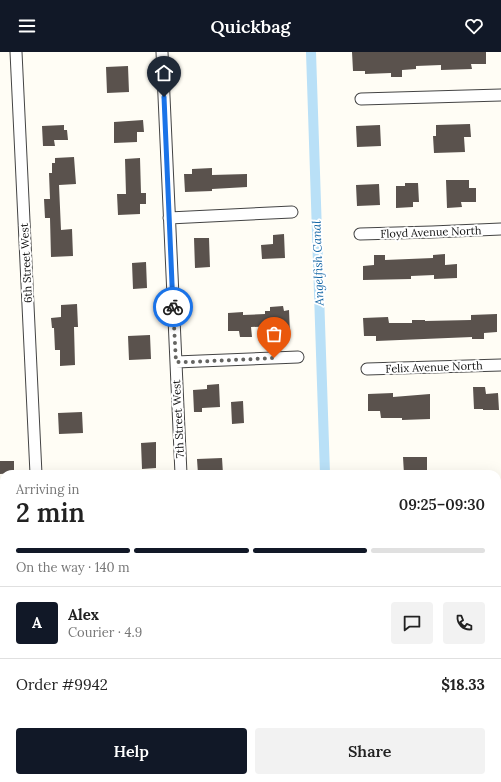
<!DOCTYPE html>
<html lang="en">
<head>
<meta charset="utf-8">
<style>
	body { margin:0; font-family:Lora,serif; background:#f2f2f2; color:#222; height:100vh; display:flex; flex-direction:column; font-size:15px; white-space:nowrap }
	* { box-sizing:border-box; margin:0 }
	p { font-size:13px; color:#767676 }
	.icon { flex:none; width:22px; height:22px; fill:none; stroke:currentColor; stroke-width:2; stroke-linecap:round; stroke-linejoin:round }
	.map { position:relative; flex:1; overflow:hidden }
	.drawer { position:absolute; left:0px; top:418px; width:501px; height:312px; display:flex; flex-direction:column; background:#fff; border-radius:12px 12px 0 0; box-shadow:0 4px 16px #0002 }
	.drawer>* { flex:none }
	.pin { position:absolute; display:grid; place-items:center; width:34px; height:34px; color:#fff; margin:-41px -17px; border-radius:50% 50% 50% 0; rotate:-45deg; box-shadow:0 0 4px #0007 }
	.pin .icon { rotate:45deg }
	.courier { position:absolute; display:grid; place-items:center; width:40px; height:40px; margin:-20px; border:3px solid #1a73e8; border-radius:50%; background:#fff; color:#222; box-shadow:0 1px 5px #0007 }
	.overview em { font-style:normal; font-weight:600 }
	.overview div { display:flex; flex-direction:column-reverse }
	.overview { display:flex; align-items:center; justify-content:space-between; height:68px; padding:0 16px }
	h1 { font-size:26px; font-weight:600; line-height:30px }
	.bar { display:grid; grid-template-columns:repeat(4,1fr); gap:6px 4px; align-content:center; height:48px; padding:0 16px }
	.bar i { height:5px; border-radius:3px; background:#e0e0e0 }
	.bar .active { background:#111827 }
	.bar p { grid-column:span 4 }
	.line { display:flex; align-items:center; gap:10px; padding:0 16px; border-top:1px solid #e0e0e0 }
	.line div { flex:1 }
	.round { display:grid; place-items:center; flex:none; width:42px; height:42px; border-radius:4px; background:#f2f2f2 }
	.primary-button { display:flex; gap:8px; margin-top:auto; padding:8px 16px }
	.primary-button a { flex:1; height:46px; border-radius:4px; background:#111827; color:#fff; font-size:16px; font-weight:600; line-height:46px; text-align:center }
	.primary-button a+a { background:#f2f2f2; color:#222 }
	header { display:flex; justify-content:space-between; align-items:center; height:52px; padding:0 16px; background:#111827; color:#fff; font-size:18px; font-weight:600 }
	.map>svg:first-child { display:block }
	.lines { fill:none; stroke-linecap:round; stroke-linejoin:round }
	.canal { stroke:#b9e0f7; stroke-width:10 }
	.building { fill:#5a524d }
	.minor-casing { stroke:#444; stroke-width:13 }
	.minor { stroke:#fff; stroke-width:11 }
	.done { stroke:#646461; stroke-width:4; stroke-dasharray:0 7.2 }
	.route { stroke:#1a73e8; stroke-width:5 }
	.labels { text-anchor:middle; stroke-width:4; stroke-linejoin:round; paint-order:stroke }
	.street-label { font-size:11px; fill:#111; stroke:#fff }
	.water-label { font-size:12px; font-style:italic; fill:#1768a6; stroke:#fff }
</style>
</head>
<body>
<header><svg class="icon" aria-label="menu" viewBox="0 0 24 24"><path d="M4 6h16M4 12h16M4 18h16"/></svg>Quickbag<svg class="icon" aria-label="heart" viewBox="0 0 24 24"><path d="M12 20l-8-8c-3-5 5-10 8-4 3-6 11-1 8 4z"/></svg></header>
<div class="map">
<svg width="501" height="730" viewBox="0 0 501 730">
	<rect width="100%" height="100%" fill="#fffdf5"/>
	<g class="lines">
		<!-- canal -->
		<path class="canal" d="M311 0 325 422
			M497 533H501
			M0 549H4
			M338 726V730"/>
	</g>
	<!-- building -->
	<path class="building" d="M352 0H486V12H471L472 17 441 18V13L416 14V17L402 18V25H391V21L365 22V19H353Z
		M128 14 129 40 107 41 106 15Z
		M143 68 144 80H137V90L114 91V70Z
		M470 72 471 85H464L465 100 434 101 433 84H436V73Z
		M64 73V78H67L68 88H54L55 94H43L42 74Z
		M380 73 381 94 357 95 356 74Z
		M74 105 76 132 59 133 61 178 72 177 73 204 51 205 50 166H45L44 147H50L49 121H52V111H55V106Z
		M140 106 141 141H146V152H140V162L118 163 117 142H126L125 107Z
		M212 116V123L247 122V135L212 137V139L185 140 184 122H192V117Z
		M446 128H469V136H476V150H461L462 155 447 156Z
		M405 131H418L419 150H413V155L396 156V134H405Z
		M379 132 380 153 357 154 356 133Z
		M284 182 285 206 262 207 261 193 273 192V183Z
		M194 186H209L210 215 195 216Z
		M445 202V213L457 212V226L434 227V223L411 224V227L363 228V214L374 213V203H385V208L433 206V203Z
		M146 210 147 236 133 237 132 211Z
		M77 252 78 275H74L75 313 60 314V298H55L54 276H52L51 266 61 265V253Z
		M283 254 284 259 289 258 290 282 278 283V274L251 275 252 285H240L239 279H228V261L243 260V263L265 262V259H270V255Z
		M497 262V280L484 281V287H472V285L376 289V284H364L363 266 388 265 389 271H412V268H425V269L471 268V263Z
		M150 283 151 307 129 308 128 284Z
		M219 332 220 355 202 356V360H194L193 338 207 337V333Z
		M473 335H485L486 342 498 341 499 358H483V357H474Z
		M393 341V345L430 342V367L402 368V366H381L380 359H368V342Z
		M243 349 244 371 232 372 231 350Z
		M82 360 83 381 59 382 58 361Z
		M156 390V416L142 417 141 391Z
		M403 405H427V418L415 419V422H404Z
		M222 406 223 422H198L197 407Z
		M0 409H14V421L0 422Z"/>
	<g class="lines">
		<defs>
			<path id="minor" d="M16 0 36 422
				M162 0 181 422
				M361 47 501 43
				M169 166 292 160
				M360 182 432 180 501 177
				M176 310 298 305
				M367 317 501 313
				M497 452H501
				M497 599H501
				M50 726V730
				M195 726V730"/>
		</defs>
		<!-- minor casing -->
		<use href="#minor" class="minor-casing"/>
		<!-- minor -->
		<use href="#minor" class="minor"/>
	</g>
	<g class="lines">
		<!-- done -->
		<path class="done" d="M173 255 176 310H191L274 306"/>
		<!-- route -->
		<path class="route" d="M164 45 173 255"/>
	</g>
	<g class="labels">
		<!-- street labels -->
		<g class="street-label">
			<text transform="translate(431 180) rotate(-2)" y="4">Floyd Avenue North</text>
			<text transform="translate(26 211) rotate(-93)" y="4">6th Street West</text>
			<text transform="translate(434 315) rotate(-2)" y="4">Felix Avenue North</text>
			<text transform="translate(178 367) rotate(-93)" y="4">7th Street West</text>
		</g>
		<!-- water labels -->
		<g class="water-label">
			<text transform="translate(318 211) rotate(-92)" y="4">Angelfish Canal</text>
		</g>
	</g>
</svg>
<div class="pin" style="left:274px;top:306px;background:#ea580c"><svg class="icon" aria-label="bag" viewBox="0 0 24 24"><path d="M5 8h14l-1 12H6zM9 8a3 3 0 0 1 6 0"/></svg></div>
<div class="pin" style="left:164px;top:45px;background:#1f2937"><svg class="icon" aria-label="home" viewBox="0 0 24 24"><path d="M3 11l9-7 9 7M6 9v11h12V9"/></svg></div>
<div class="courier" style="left:173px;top:255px"><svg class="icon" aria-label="bike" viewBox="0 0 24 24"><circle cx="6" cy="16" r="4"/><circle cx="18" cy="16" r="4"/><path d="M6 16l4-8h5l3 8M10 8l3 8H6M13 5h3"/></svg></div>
<section class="drawer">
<div class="overview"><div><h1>2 min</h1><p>Arriving in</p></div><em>09:25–09:30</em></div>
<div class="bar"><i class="active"></i><i class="active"></i><i class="active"></i><i></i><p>On the way · 140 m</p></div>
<div class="line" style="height:72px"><b class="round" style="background:#111827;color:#fff">A</b><div><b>Alex</b><p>Courier · 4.9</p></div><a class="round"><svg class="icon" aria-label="chat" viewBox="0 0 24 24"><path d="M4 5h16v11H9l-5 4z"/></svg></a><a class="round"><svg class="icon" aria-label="phone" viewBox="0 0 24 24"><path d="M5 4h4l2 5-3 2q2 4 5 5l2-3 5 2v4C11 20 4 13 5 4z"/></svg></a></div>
<div class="line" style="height:52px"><div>Order #9942</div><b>$18.33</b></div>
<div class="primary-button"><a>Help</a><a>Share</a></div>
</section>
</div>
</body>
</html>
